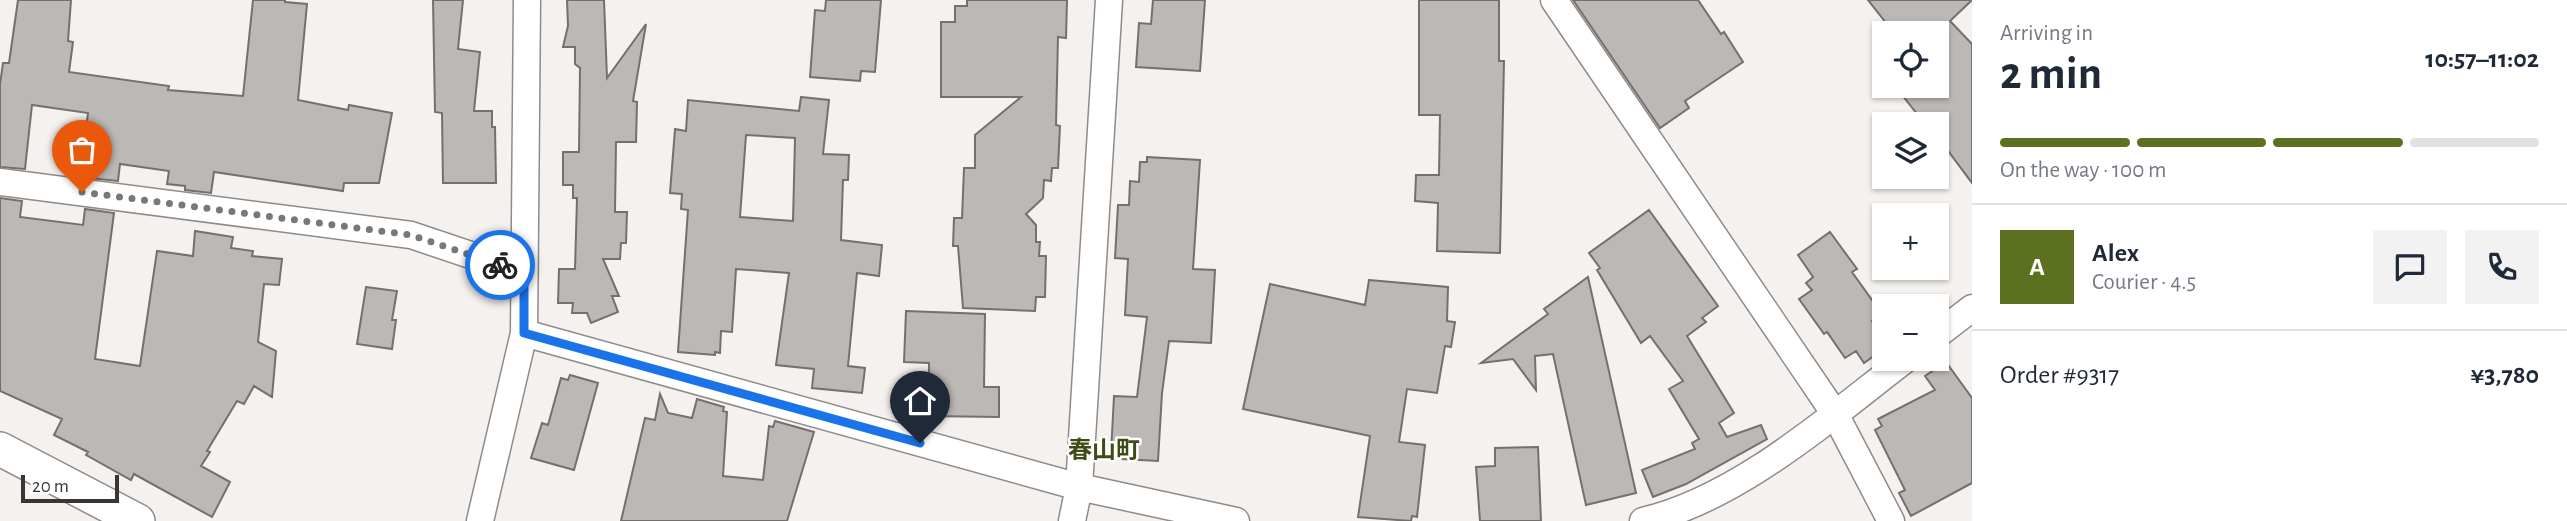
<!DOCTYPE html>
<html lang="en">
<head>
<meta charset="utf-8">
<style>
	body { margin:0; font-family:"Alegreya Sans","Noto Sans JP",sans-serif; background:#f2f2f3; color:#1f2937; height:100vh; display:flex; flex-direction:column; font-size:26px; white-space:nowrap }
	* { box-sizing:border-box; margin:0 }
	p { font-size:23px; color:#747a83 }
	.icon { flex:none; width:38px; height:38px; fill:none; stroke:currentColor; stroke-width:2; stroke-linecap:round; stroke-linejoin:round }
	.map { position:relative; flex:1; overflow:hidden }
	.drawer { display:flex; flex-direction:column; background:#fff; width:595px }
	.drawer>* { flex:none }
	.fabs { position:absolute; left:1872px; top:21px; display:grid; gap:14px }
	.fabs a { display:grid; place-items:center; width:77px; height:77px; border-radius:0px; background:#fff; box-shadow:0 2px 5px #0004; font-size:35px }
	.scale { position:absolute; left:21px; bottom:18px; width:98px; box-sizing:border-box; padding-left:7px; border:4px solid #383635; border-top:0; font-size:19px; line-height:24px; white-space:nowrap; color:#383635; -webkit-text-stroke:5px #fff; paint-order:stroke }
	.pin { position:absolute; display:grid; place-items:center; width:60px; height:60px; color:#fff; margin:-72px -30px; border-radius:50% 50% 50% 0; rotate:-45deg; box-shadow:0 0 7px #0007 }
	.pin .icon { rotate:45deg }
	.courier { position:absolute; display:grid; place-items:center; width:70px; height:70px; margin:-35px; border:5px solid #1a73e8; border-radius:50%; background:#fff; color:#222; box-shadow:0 2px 9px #0007 }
	.overview em { font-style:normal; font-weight:700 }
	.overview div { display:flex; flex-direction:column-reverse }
	.overview { display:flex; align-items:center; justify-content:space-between; height:119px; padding:0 28px }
	h1 { font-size:46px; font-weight:700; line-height:52px }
	.bar { display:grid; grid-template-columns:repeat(4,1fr); gap:10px 7px; align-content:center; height:84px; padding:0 28px }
	.bar i { height:9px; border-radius:5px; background:#e0e1e3 }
	.bar .selected { background:#5c701f }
	.bar p { grid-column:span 4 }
	.line { display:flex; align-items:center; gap:18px; padding:0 28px; border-top:2px solid #e0e1e3 }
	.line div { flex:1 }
	.round { display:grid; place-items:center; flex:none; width:74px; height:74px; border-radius:0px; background:#f2f2f3 }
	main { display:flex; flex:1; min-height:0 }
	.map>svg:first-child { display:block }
	.building { fill:#bbb8b5; stroke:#73706e; stroke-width:2; fill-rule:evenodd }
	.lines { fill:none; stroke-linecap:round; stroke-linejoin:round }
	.minor-casing { stroke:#8f8b89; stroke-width:29 }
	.tertiary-casing { stroke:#8f8b89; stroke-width:36 }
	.minor { stroke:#fff; stroke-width:26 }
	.tertiary { stroke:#fff; stroke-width:33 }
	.done { stroke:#7a7776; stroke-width:7; stroke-dasharray:0 12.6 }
	.route { stroke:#1a73e8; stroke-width:9 }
	.labels { text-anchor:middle; stroke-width:5; stroke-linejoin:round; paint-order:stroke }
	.quarter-label { font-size:24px; font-weight:bold; fill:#3e4b14; stroke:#fff }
</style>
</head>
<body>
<main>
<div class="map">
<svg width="1972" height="521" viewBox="0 0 1972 521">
	<rect width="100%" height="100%" fill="#f4f1ee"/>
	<!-- building -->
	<path class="building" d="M18 0H71L68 41 73 42 69 72 169 86 168 90 243 96 253 0H285V2L307 4 298 100 348 110 349 105 392 113 379 183H344L343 191 214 172 211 193 185 190V186L167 184 169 171 120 164 118 181 90 178 94 153 87 151 88 143 84 142 88 113 32 105 25 169 0 167V84L3 63H9Z
		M433 0H463L458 49 480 52 474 111H492V127H495L496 183H443L442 113 435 112Z
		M567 0H604L607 78 646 24 633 101 637 102 636 142H616L615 212H627L626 243H621L620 259H603L619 296H612L618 312 591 323 587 313H572L573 303H558L559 269H575L577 198H573V185H563V152H579L580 68 575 64V47H563L568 26Z
		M826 0H881L875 72 861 71 860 81 810 77 815 10 825 11Z
		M967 0H1067L1066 38 1058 37 1056 125 1060 126 1058 168H1052L1051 181 1044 180 1043 198 1026 214 1036 225V242H1040L1039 256H1046L1045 297H1036L1035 311 963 308 958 246H953L954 218H962L964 168H975V135L1021 97H941V22H955V6H967Z
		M1153 0H1205L1200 71 1136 67 1139 23 1151 24Z
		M1419 0H1499V61H1504L1500 253 1437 251 1438 203 1415 201 1416 175H1439L1440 115H1419Z
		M1573 0H1698L1721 34 1724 32 1743 62 1685 101 1689 108 1660 128Z
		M1868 0H1972L1950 21 1972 44V183L1937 136V124H1925L1895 86H1937V33H1894Z
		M801 97 829 100 823 154 849 155 848 180H843L841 240 882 245 879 276 857 273 848 366 865 368 862 393 812 388 814 369 776 365 789 273 736 269 732 332 721 331 720 353 715 352V355L678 352 688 210 681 209 682 194 670 193 675 129 686 131 688 100 799 111ZM746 135 795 138 793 221 740 217Z
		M1147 157 1200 160 1193 269 1215 270 1211 343 1169 341 1162 393 1158 461 1122 459V454L1111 453 1114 396 1137 397 1147 317 1125 315 1128 259 1115 258 1118 205H1129L1130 181 1139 182 1140 162H1147Z
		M0 198 22 201 20 217 83 225 85 209 114 213 95 359 140 366 157 251 193 256 195 231 233 237 231 248 253 251 252 256 282 259 279 285 264 284 258 342 276 351 272 397 254 386 244 404 237 401 207 451 210 452 201 466 230 482 212 517 134 474 131 480 86 455 88 452 54 435 62 419 0 391Z
		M1649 210 1718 306 1702 318 1706 322 1687 336 1734 413 1719 423 1727 437 1761 425 1767 439 1686 484 1653 497 1642 470 1695 449 1692 443 1699 439 1669 389 1683 381 1650 336 1641 343 1597 270 1600 268 1589 253Z
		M1830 232 1857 269 1852 272 1882 314 1872 321 1885 339V348L1864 363 1856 351 1845 358 1827 332 1824 334 1799 299 1812 290 1806 283 1813 277 1798 255Z
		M1588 277 1636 493 1586 505 1553 354 1535 356 1536 390 1513 359 1481 363 1548 314 1544 309Z
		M1369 280 1448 287 1447 321 1455 322 1451 347 1445 346 1437 393 1407 389 1399 442 1425 445 1417 517 1412 516 1411 521 1358 517 1370 436 1243 409 1270 284 1365 305Z
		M366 287 397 291 392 320H396L392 349 357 344Z
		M906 311 985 314 984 387H999V417L928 416 929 363 904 362Z
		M1946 362 1972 398V483L1911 516 1899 493 1905 490 1875 430 1882 426 1878 419 1935 390 1925 376Z
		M570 375 598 383 574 470 531 458 542 423 548 425 561 378 568 380Z
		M660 394 668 413 692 418 697 399 724 407 723 411 727 412 723 476 763 480 769 426 773 427 775 421 814 432 787 521H621L645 418 655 420Z
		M1538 447 1541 521H1480L1476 467 1495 466V448Z"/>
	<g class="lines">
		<defs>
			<path id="minor" d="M1554 0 1835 414 1891 521
				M0 182 411 235 524 273
				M524 333 1079 487 1236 521
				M1937 335 1972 308
				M480 521 524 333 527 0
				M1072 521 1079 487 1109 0
				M1643 521C1738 499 1830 417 1906 359"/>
			<path id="tertiary" d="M0 449 138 521"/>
		</defs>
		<!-- minor casing -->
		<use href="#minor" class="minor-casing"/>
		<!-- tertiary casing -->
		<use href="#tertiary" class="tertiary-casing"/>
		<!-- minor -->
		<use href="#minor" class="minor"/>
		<!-- tertiary -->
		<use href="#tertiary" class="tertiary"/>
	</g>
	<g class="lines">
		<!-- done -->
		<path class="done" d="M82 192 411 235 500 265"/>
		<!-- route -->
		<path class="route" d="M500 265 524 273V333L920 443"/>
	</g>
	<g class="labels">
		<!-- quarter labels -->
		<g class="quarter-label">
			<text x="1104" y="458">春山町</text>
		</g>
	</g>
</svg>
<div class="fabs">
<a><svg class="icon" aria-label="locate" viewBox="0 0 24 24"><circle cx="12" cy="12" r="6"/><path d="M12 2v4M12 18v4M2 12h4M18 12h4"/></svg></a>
<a><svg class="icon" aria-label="layers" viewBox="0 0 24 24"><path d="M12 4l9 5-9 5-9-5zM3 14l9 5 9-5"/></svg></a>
<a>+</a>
<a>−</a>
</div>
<div class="scale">20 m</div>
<div class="pin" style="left:82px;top:192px;background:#ea580c"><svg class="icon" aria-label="bag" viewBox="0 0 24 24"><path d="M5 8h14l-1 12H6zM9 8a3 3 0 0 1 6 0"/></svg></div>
<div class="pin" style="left:920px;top:443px;background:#1f2937"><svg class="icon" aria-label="home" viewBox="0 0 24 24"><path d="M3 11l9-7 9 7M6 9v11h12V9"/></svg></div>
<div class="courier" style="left:500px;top:265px"><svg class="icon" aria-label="bike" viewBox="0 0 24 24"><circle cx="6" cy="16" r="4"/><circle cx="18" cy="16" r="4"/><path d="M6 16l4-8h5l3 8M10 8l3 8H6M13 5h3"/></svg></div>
</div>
<section class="drawer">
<div class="overview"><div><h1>2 min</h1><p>Arriving in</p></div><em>10:57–11:02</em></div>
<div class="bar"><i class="selected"></i><i class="selected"></i><i class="selected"></i><i></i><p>On the way · 100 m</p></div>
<div class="line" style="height:126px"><b class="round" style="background:#5c701f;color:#fff">A</b><div><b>Alex</b><p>Courier · 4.5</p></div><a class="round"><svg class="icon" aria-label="chat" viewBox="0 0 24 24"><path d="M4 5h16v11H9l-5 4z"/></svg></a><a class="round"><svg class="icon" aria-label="phone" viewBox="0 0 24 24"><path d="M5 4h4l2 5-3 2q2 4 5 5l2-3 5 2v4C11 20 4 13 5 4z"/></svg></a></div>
<div class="line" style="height:91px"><div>Order #9317</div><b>¥3,780</b></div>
</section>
</main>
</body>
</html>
